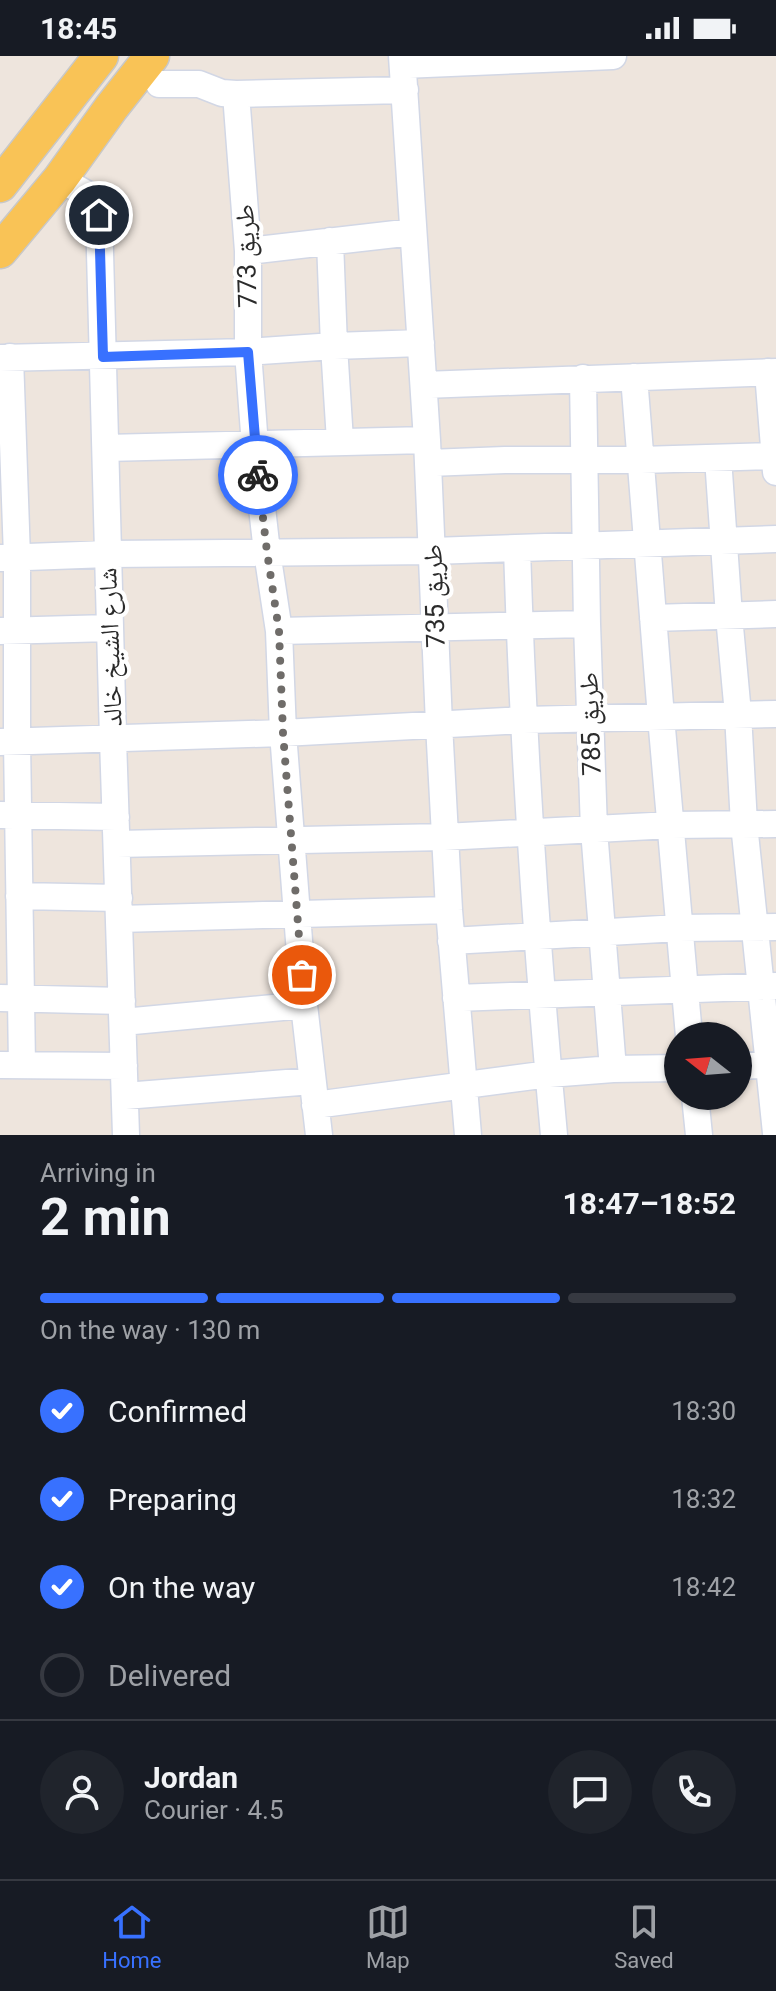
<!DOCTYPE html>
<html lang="en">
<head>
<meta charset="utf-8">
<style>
	body { margin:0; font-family:Roboto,"Noto Naskh Arabic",sans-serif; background:#20242c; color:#f1f3f6; height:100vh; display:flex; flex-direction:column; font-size:30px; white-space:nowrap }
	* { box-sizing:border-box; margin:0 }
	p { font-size:26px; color:#9ea1a6 }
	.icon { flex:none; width:44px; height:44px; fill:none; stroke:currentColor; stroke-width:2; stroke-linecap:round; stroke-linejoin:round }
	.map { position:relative; height:1079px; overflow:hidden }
	.drawer { display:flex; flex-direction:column; background:#171b24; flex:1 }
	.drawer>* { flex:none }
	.needle { width:52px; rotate:287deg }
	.controls { position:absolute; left:664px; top:966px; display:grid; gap:16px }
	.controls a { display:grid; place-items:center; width:88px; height:88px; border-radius:50%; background:#171b24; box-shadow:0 2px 6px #0004; font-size:40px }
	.pin { position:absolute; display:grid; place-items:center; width:68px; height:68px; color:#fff; margin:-34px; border:4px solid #fff; border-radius:50%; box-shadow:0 2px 8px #0007 }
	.courier { position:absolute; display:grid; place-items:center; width:80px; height:80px; margin:-40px; border:6px solid #3871ff; border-radius:50%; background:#fff; color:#222; box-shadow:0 2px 10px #0007 }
	.headline em { font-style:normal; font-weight:700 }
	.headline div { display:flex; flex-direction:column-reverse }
	.headline { display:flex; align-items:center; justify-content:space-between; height:136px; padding:0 40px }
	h1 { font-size:52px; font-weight:700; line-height:60px }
	.bar { display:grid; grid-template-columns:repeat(4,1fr); gap:12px 8px; align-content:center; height:96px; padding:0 40px }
	.bar i { height:10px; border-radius:6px; background:#363941 }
	.bar .current { background:#3871ff }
	.bar p { grid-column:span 4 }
	.line { display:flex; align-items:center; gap:20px; padding:0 40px; border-top:2px solid #363941 }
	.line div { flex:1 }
	.round { display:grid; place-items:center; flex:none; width:84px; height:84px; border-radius:42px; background:#20242c }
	ol { padding:0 40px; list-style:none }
	li { display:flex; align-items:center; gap:24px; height:88px }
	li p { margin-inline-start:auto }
	li .icon { padding:8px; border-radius:50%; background:#3871ff; color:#fff; stroke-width:4 }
	li:last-child { color:#9ea1a6 }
	li i { width:44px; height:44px; border:4px solid #363941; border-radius:50% }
	.status { display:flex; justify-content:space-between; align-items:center; height:56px; padding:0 40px; background:#171b24; direction:ltr }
	.status svg { height:22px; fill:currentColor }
	.menu { display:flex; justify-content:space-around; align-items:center; height:112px; border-top:2px solid #363941; background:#171b24; font-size:22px; color:#9ea1a6 }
	.menu a { display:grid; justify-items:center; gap:4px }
	.menu .current { color:#3871ff }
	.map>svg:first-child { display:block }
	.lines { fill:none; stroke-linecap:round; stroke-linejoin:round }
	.minor-casing { stroke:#d2d7e5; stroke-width:29 }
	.major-casing { stroke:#c8c8c8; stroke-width:37 }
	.minor { stroke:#fff; stroke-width:26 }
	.major { stroke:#f9c356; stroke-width:34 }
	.done { stroke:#6f6c69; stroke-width:8; stroke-dasharray:0 14.4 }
	.route { stroke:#3871ff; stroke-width:10 }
	.labels { text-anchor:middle; stroke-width:8; stroke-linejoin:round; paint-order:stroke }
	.street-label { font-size:26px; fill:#2b2b2b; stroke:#fff }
</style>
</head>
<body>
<div class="status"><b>18:45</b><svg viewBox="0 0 49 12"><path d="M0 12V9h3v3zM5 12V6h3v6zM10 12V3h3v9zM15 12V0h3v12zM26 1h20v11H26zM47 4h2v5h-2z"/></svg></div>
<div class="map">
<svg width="776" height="1079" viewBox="0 0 776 1079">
	<rect width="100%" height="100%" fill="#eee5dd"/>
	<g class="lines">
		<defs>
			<path id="minor" d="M402 0 427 384 439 668 449 854 468 1079
				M403 9 613 0
				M159 28H199L222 37 236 38 405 34
				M236 38 248 195V296L255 390 267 496 279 575 283 677 304 949 319 1079
				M60 123 92 141 99 159 113 683 126 1079
				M330 185 334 290 340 385
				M248 195 413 176
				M10 301 17 501V685L22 1009
				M0 302 248 296 334 290 421 287
				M768 316 776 416
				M634 321 661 661 689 980
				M583 322 587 568 594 774 613 1013
				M424 329 776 316
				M106 392 427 384
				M718 402 729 560 738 658 744 768 776 1077
				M429 407 505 404H641L776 400
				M517 493C523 688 536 884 554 1079
				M0 502 108 498 433 495 776 483
				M653 562 776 558
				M0 575 110 572
				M279 575 587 568
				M0 686 283 677 524 664 776 658
				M0 759 116 761
				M117 788 444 781 671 769 776 768
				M19 840 119 842
				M119 863 449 854
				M451 885 679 872 776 871
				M0 942 122 945
				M456 942 776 930
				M123 966 304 949
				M0 1009 124 1010
				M738 1010 776 1008
				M125 1040 312 1025
				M695 1040 699 1079
				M315 1049 549 1018 613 1013 678 1012"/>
			<path id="major" d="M0 129 101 0
				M0 195 60 123 111 52 152 0"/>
		</defs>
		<!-- minor casing -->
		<use href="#minor" class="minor-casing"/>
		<!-- major casing -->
		<use href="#major" class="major-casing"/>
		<!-- minor -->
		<use href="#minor" class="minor"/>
		<!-- major -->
		<use href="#major" class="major"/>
	</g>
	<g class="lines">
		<!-- done -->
		<path class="done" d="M258 419 267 496 279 575 283 677 302 919"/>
		<!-- route -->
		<path class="route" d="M99 159 103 301 248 296 258 419"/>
	</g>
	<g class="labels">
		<!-- street labels -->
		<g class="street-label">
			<text transform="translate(246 200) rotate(-92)" y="9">طريق 773</text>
			<text transform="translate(434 540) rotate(-92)" y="9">طريق 735</text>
			<text transform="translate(110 591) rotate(-92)" y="9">شارع الشيخ خالد</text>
			<text transform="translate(590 668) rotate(-92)" y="9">طريق 785</text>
		</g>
	</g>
</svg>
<div class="controls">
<a><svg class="needle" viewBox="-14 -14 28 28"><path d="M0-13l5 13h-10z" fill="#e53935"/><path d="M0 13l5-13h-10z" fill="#9ea1a6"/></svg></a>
</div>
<div class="pin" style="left:302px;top:919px;background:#ea580c"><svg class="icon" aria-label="bag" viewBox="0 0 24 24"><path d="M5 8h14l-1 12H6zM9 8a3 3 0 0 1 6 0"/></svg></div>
<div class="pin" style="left:99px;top:159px;background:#1f2937"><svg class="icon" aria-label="home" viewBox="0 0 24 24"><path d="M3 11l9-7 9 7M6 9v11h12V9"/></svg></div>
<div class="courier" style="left:258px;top:419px"><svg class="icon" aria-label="bike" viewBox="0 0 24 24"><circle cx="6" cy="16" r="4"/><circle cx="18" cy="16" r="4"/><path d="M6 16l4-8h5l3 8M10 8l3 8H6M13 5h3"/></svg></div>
</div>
<section class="drawer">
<div class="headline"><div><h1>2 min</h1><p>Arriving in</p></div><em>18:47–18:52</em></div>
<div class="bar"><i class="current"></i><i class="current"></i><i class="current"></i><i></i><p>On the way · 130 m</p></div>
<ol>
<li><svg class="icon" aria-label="check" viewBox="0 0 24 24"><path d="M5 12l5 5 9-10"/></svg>Confirmed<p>18:30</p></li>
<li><svg class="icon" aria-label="check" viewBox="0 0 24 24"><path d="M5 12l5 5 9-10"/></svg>Preparing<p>18:32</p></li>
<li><svg class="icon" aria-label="check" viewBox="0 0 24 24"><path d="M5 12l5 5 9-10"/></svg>On the way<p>18:42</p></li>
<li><i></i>Delivered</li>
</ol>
<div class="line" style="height:144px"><a class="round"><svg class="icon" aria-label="person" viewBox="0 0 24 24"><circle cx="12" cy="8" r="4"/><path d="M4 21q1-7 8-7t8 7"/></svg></a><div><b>Jordan</b><p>Courier · 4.5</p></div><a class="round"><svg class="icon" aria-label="chat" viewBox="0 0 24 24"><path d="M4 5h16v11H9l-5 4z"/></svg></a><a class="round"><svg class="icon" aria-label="phone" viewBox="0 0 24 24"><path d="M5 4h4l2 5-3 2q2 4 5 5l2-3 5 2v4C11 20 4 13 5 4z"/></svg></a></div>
</section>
<nav class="menu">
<a class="current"><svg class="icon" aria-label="home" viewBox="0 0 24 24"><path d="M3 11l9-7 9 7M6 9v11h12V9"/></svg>Home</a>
<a><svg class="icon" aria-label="map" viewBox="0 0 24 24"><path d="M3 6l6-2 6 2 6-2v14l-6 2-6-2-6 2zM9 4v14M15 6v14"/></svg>Map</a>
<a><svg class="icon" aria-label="saved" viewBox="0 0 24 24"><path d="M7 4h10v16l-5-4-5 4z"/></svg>Saved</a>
</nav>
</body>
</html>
